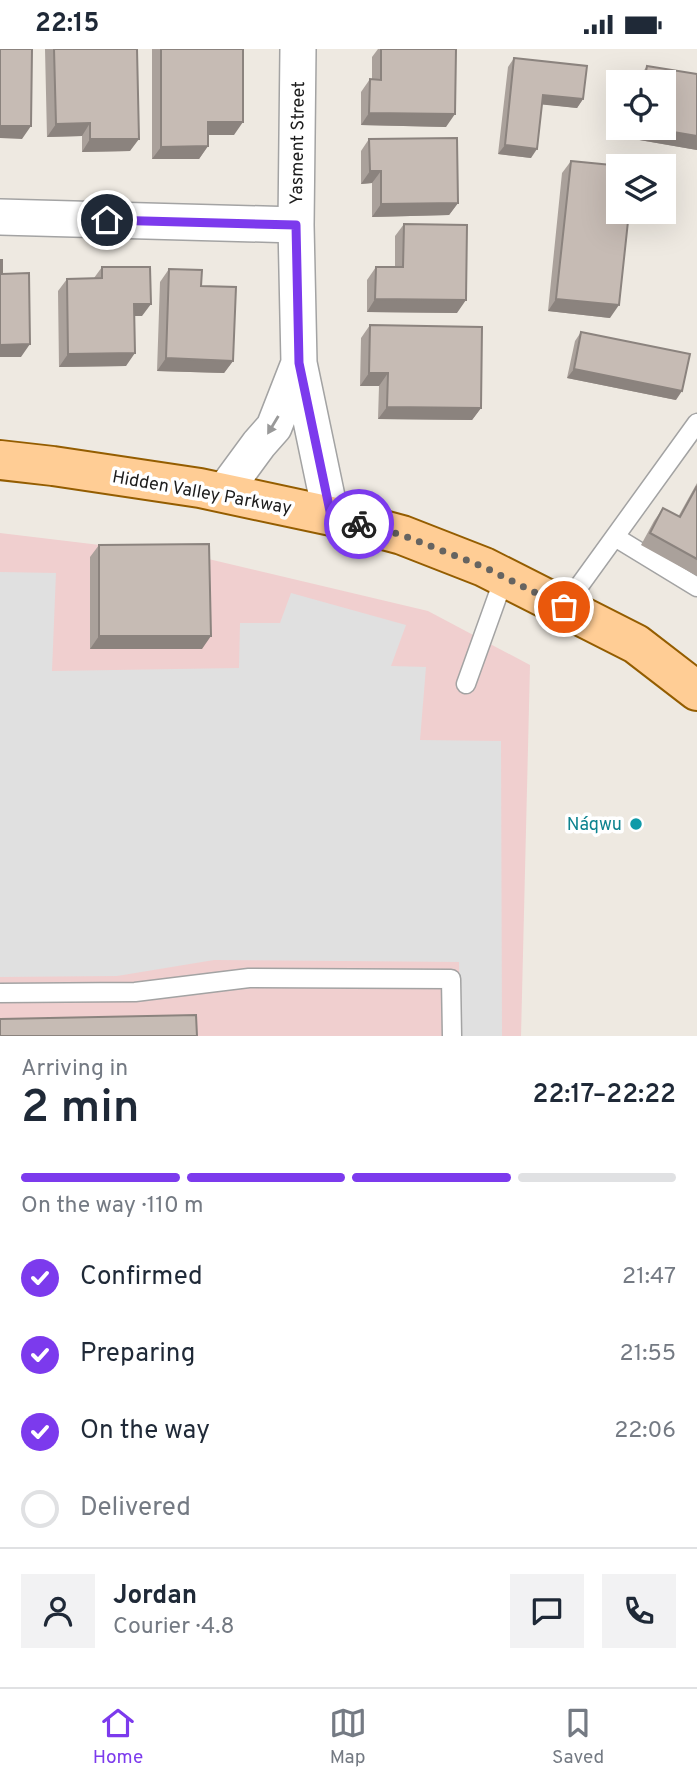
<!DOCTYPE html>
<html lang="en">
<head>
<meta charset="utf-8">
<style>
	body { margin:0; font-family:Overpass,sans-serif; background:#f2f2f3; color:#1f2937; height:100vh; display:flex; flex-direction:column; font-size:26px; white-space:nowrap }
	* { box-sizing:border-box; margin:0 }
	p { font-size:23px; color:#747a83 }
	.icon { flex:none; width:38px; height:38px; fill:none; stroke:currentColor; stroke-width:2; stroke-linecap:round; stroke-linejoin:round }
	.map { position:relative; height:987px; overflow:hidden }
	.drawer { display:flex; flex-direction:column; background:#fff; flex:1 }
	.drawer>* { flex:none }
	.fabs { position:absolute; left:606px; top:21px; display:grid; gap:14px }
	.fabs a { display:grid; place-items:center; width:70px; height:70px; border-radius:0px; background:#fff; box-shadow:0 7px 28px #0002; font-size:35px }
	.pin { position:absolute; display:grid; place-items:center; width:60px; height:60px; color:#fff; margin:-30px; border:4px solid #fff; border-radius:50%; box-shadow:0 2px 7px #0007 }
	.courier { position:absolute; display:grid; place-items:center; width:70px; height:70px; margin:-35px; border:5px solid #7c3aed; border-radius:50%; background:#fff; color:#222; box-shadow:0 2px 9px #0007 }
	.head em { font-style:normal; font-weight:600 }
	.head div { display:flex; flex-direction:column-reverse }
	.head { display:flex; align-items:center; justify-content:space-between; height:119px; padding:0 21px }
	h1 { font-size:46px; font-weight:600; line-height:52px }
	.bar { display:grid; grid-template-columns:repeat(4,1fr); gap:10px 7px; align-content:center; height:84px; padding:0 21px }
	.bar i { height:9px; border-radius:5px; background:#e0e1e3 }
	.bar .on { background:#7c3aed }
	.bar p { grid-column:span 4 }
	.line { display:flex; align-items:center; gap:18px; padding:0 21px; border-top:2px solid #e0e1e3 }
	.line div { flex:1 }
	.round { display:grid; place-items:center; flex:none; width:74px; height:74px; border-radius:0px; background:#f2f2f3 }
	ol { padding:0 21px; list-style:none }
	li { display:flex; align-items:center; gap:21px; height:77px }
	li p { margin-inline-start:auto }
	li .icon { padding:7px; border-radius:50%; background:#7c3aed; color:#fff; stroke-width:4 }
	li:last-child { color:#747a83 }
	li i { width:38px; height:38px; border:4px solid #e0e1e3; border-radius:50% }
	.status { display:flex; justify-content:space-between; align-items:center; height:49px; padding:0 35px; background:#fff; direction:ltr }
	.status svg { height:19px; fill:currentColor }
	.menu { display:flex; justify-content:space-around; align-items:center; height:98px; border-top:2px solid #e0e1e3; background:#fff; font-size:19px; color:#747a83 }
	.menu a { display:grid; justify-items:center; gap:4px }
	.menu .on { color:#7c3aed }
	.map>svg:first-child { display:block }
	.commercial { fill:#f0cfcf }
	.parking { fill:#e0e0e0 }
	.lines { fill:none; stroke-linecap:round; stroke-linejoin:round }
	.service-casing { stroke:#a3a3a3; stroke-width:21 }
	.minor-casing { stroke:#a3a3a3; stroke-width:38 }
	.primary-casing { stroke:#945d00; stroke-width:42 }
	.service { stroke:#fff; stroke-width:18 }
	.minor { stroke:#fff; stroke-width:35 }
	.primary { stroke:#ffcd95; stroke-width:38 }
	.wall { fill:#aaa19b }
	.shaded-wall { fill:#8b837e }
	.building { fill:#c6bbb4; stroke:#8b837e; stroke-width:2 }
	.oneway { fill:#999 }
	.done { stroke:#666461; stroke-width:7; stroke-dasharray:0 12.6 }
	.route { stroke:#7c3aed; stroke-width:9 }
	.culture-dot { fill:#0f9aa8; stroke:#fff; stroke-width:2.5 }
	.labels { text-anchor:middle; stroke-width:7; stroke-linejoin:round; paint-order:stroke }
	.street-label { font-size:18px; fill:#1c1c1c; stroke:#fff }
	.culture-label { font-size:18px; fill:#0d838f; stroke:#fff; text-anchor:end }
</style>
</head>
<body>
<div class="status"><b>22:15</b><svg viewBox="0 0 49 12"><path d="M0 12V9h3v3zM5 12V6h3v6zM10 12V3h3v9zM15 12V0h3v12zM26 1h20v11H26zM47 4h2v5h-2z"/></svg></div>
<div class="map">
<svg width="697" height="987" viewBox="0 0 697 987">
	<rect width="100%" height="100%" fill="#eee9e1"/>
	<!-- commercial -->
	<path class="commercial" d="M0 484 200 508 428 562 530 616 521 987H0Z"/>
	<!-- parking -->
	<path class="parking" d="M0 523 56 524 52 622 239 619 240 574H280L291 544 406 576 391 617 426 618 420 691 501 692 502 987H460L459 913 214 911 117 927 0 928Z"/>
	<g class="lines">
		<defs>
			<path id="service" d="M615 488 697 538
				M564 558 697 374
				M466 635 504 529
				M0 944 135 943 249 929 451 930 452 987"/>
			<path id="minor" d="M298 0 296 176 299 314 331 467
				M0 168 296 176
				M223 444 259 395 274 378 299 314"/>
			<path id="primary" d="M0 411 53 417 200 439 331 467 402 486 484 518 636 595 697 642"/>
		</defs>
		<!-- service casing -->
		<use href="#service" class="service-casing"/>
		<!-- minor casing -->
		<use href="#minor" class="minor-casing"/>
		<!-- primary casing -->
		<use href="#primary" class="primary-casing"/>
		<!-- service -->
		<use href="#service" class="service"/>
		<!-- minor -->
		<use href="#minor" class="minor"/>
		<!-- primary -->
		<use href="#primary" class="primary"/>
	</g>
	<!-- wall -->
	<path class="wall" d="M45 0H137L130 102 82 103V87L47 88Z
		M152 0H243L234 86H208V97L199 110H152Z
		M378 0H456L446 78 361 76V43L370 30 372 31V8Z
		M514 9 583 50 577 59 542 55 531 109 498 105 508 18Z
		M647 17 697 25V101L628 89 630 79H663V33H638V30Z
		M369 90 458 154 449 166 372 168V134L361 135V102Z
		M571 112 610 269 548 262 562 124Z
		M404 175 457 264 367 263V231L376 218H395V187Z
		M102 218 142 267H134L126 317 59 318 58 242 67 230 94 229Z
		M169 220 201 237 233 312 224 324 157 322 160 233Z
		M370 276 481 359 472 371 378 370 379 337H360L361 289Z
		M581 283 676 351 567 329 575 292Z
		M697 434V527L641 496 654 472 663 459 678 468Z
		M99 496 202 600H90V508Z"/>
	<!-- shaded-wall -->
	<path class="shaded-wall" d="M543 46 583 50 577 59 537 55Z
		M369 64 455 65 446 78 361 76Z
		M208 73H243L234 86H199Z
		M90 74 82 87 47 88 56 75Z
		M0 77H31L22 90 0 89Z
		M635 79H650L697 87V101L628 89Z
		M90 90H139L130 102 82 103Z
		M505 96 537 100 531 109 498 105Z
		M208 97 199 110H152L161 98Z
		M370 122H381L372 134 361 135Z
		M458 154 449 166 372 168 381 155Z
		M375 250 466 251 457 264 367 263Z
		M556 250 619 256 610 269 548 262Z
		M134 255H151L142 267H125Z
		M30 295 21 308H0V296Z
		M135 304 126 317 59 318 68 305Z
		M166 309 233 312 224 324 157 322Z
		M574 320 682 342 676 351 567 329Z
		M369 324H388L379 337H360Z
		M387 358 481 359 472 371 378 370Z
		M99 587H211L202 600H90Z"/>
	<!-- building -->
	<path class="building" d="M0 0H32L31 77H0Z
		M54 0H137L139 90H90V74L56 75Z
		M161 0H243V73H208V97L161 98Z
		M381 0H456L455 65 369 64 370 30 381 31Z
		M514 9 587 17 583 50 543 46 537 100 505 96Z
		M647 17 697 25V87L650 79H663V33H644Z
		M457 89 458 154 381 155V122H370L369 90Z
		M571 112 622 117H618V163H629L619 256 556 250Z
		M404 175 467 176 466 251 375 250 376 218H403Z
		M0 211H2V225L29 224 30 295 0 296Z
		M102 218H150L151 255H134L135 304 68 305 67 230 102 229Z
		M169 220 202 221 201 237 236 238 233 312 166 309Z
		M370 276 482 278 481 359 387 358 388 324H369Z
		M581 283 690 305 682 342 574 320Z
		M697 437V510L650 484 663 459 680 468Z
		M209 495 211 587H99V496Z
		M196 966 197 987H0V970Z"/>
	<!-- one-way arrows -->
	<defs><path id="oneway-solid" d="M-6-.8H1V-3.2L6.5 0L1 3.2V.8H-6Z" transform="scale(1.75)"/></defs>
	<use class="oneway" href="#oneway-solid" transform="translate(273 376) rotate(121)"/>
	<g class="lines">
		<!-- done -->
		<path class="done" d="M359 475 402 486 484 518 564 558"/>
		<!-- route -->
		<path class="route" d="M107 171 296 176 299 314 331 467 359 475"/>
	</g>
	<!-- markers -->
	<circle class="culture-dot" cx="636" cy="775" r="7"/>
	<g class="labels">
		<!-- street labels -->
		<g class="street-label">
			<text transform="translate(297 94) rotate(-89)" y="6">Yasment Street</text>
			<text transform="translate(202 443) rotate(10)" y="6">Hidden Valley Parkway</text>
		</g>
		<!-- culture labels -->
		<g class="culture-label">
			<text x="622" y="781">Náqwu</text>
		</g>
	</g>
</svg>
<div class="fabs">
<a><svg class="icon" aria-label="locate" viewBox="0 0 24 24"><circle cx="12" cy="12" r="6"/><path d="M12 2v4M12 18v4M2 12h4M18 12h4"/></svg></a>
<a><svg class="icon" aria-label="layers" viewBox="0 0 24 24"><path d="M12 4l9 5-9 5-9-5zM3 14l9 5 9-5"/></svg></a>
</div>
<div class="pin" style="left:564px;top:558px;background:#ea580c"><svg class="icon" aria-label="bag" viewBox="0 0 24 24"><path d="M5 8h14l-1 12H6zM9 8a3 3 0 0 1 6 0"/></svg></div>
<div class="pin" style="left:107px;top:171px;background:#1f2937"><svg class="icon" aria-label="home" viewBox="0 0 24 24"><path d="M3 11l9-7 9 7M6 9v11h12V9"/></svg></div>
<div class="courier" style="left:359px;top:475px"><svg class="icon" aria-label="bike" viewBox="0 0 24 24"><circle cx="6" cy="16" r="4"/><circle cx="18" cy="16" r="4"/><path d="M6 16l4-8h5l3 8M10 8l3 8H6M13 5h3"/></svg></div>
</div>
<section class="drawer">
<div class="head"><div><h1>2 min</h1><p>Arriving in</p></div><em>22:17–22:22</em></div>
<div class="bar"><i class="on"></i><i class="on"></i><i class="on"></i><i></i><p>On the way · 110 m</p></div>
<ol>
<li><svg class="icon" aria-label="check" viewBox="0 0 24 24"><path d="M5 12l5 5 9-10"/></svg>Confirmed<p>21:47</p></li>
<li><svg class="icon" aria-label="check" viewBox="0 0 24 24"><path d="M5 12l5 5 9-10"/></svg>Preparing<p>21:55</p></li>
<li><svg class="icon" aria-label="check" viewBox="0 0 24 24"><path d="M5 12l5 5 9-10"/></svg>On the way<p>22:06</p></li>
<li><i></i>Delivered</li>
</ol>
<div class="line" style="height:126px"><a class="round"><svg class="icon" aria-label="person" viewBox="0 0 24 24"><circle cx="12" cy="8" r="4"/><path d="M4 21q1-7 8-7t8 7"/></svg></a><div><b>Jordan</b><p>Courier · 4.8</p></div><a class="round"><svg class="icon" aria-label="chat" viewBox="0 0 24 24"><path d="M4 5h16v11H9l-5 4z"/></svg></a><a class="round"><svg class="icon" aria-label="phone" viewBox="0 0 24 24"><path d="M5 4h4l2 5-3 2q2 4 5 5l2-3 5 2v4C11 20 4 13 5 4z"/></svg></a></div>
</section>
<nav class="menu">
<a class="on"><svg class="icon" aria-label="home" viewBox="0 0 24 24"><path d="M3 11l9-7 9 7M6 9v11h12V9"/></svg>Home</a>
<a><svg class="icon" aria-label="map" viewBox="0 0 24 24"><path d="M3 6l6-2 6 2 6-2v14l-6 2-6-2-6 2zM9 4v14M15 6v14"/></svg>Map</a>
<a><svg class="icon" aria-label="saved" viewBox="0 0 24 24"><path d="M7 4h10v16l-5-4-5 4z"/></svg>Saved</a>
</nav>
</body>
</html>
